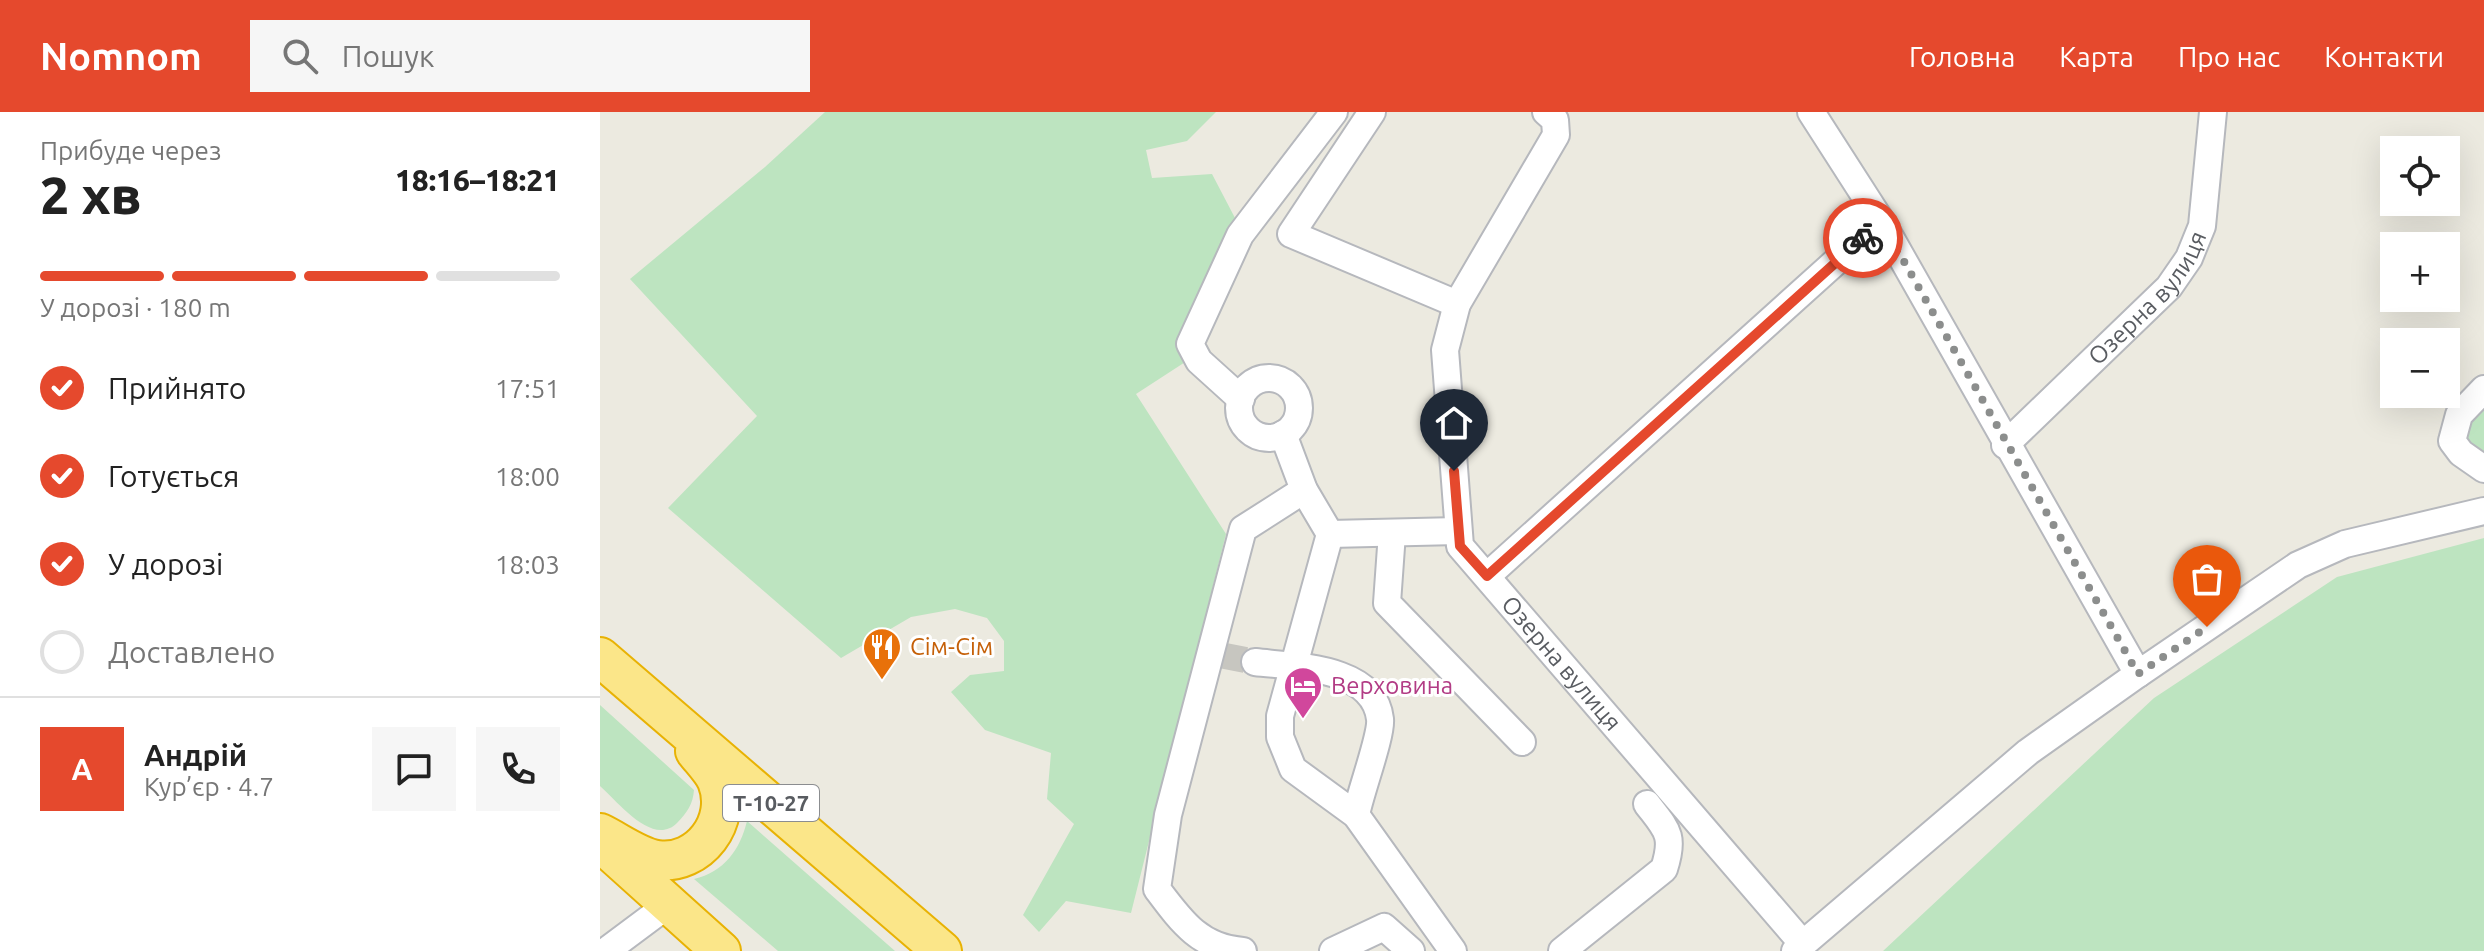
<!DOCTYPE html>
<html lang="uk">
<head>
<meta charset="utf-8">
<style>
	body { margin:0; font-family:Ubuntu,sans-serif; background:#f6f6f6; color:#222; height:100vh; display:flex; flex-direction:column; font-size:30px; white-space:nowrap }
	* { box-sizing:border-box; margin:0 }
	p { font-size:26px; color:#767676 }
	.icon { flex:none; width:44px; height:44px; fill:none; stroke:currentColor; stroke-width:2; stroke-linecap:round; stroke-linejoin:round }
	.map { position:relative; flex:1; overflow:hidden }
	.drawer { display:flex; flex-direction:column; background:#fff; width:600px }
	.drawer>* { flex:none }
	.controls { position:absolute; left:1780px; top:24px; display:grid; gap:16px }
	.controls a { display:grid; place-items:center; width:80px; height:80px; border-radius:0px; background:#fff; box-shadow:0 8px 32px #0002; font-size:40px }
	.pin { position:absolute; display:grid; place-items:center; width:68px; height:68px; color:#fff; margin:-82px -34px; border-radius:50% 50% 50% 0; rotate:-45deg; box-shadow:0 0 8px #0007 }
	.pin .icon { rotate:45deg }
	.courier { position:absolute; display:grid; place-items:center; width:80px; height:80px; margin:-40px; border:6px solid #e5492d; border-radius:50%; background:#fff; color:#222; box-shadow:0 2px 10px #0007 }
	.summary em { font-style:normal; font-weight:800 }
	.summary div { display:flex; flex-direction:column-reverse }
	.summary { display:flex; align-items:center; justify-content:space-between; height:136px; padding:0 40px }
	h1 { font-size:52px; font-weight:800; line-height:60px }
	.bar { display:grid; grid-template-columns:repeat(4,1fr); gap:12px 8px; align-content:center; height:96px; padding:0 40px }
	.bar i { height:10px; border-radius:6px; background:#e0e0e0 }
	.bar .active { background:#e5492d }
	.bar p { grid-column:span 4 }
	.line { display:flex; align-items:center; gap:20px; padding:0 40px; border-top:2px solid #e0e0e0 }
	.line div { flex:1 }
	.round { display:grid; place-items:center; flex:none; width:84px; height:84px; border-radius:0px; background:#f6f6f6 }
	ol { padding:0 40px; list-style:none }
	li { display:flex; align-items:center; gap:24px; height:88px }
	li p { margin-inline-start:auto }
	li .icon { padding:8px; border-radius:50%; background:#e5492d; color:#fff; stroke-width:4 }
	li:last-child { color:#767676 }
	li i { width:44px; height:44px; border:4px solid #e0e0e0; border-radius:50% }
	header { display:flex; align-items:center; gap:48px; box-sizing:border-box; height:112px; padding:0 40px; background:#e5492d; color:#fff }
	header strong { font-size:38px }
	nav { display:flex; gap:44px; margin-inline-start:auto; font-size:28px }
	.search { width:560px; height:72px; background:#f6f6f6; display:flex; align-items:center; gap:20px; box-sizing:border-box; padding:0 28px; border-radius:0px; color:#767676; font-size:30px }
	main { display:flex; flex:1; min-height:0 }
	.map>svg:first-child { display:block }
	.green { fill:#bde4c0 }
	.lines { fill:none; stroke-linecap:round; stroke-linejoin:round }
	.minor-tunnel { stroke:#c7c6c0; stroke-width:26; stroke-dasharray:26 13; stroke-linecap:butt }
	.minor-casing { stroke:#b6b8bd; stroke-width:30 }
	.highway-casing { stroke:#e8b204; stroke-width:42 }
	.minor { stroke:#fff; stroke-width:26 }
	.highway { stroke:#fbe689; stroke-width:38 }
	.done { stroke:#8c8e8d; stroke-width:8; stroke-dasharray:0 14.4 }
	.route { stroke:#e5492d; stroke-width:10 }
	.labels { text-anchor:middle; stroke-width:6; stroke-linejoin:round; paint-order:stroke }
	.shield { fill:#fff; stroke:#8b8d90; stroke-width:2 }
	.shield-label { font-size:22px; font-weight:bold; fill:#595c61 }
	.street-label { font-size:24px; fill:#595c61; stroke:#fff }
	.food-label { font-size:24px; fill:#c56008; stroke:#fff; text-anchor:start }
	.hotel-label { font-size:24px; fill:#b23c85; stroke:#fff; text-anchor:start }
</style>
</head>
<body>
<header>
<strong>Nomnom</strong>
<div class="search"><svg class="icon" aria-label="search" viewBox="0 0 24 24"><circle cx="10" cy="10" r="6"/><path d="M15 15l6 6"/></svg>Пошук</div>
<nav><a>Головна</a><a>Карта</a><a>Про нас</a><a>Контакти</a></nav>
</header>
<main>
<section class="drawer">
<div class="summary"><div><h1>2 хв</h1><p>Прибуде через</p></div><em>18:16–18:21</em></div>
<div class="bar"><i class="active"></i><i class="active"></i><i class="active"></i><i></i><p>У дорозі · 180 m</p></div>
<ol>
<li><svg class="icon" aria-label="check" viewBox="0 0 24 24"><path d="M5 12l5 5 9-10"/></svg>Прийнято<p>17:51</p></li>
<li><svg class="icon" aria-label="check" viewBox="0 0 24 24"><path d="M5 12l5 5 9-10"/></svg>Готується<p>18:00</p></li>
<li><svg class="icon" aria-label="check" viewBox="0 0 24 24"><path d="M5 12l5 5 9-10"/></svg>У дорозі<p>18:03</p></li>
<li><i></i>Доставлено</li>
</ol>
<div class="line" style="height:144px"><b class="round" style="background:#e5492d;color:#fff">А</b><div><b>Андрій</b><p>Кур’єр · 4.7</p></div><a class="round"><svg class="icon" aria-label="chat" viewBox="0 0 24 24"><path d="M4 5h16v11H9l-5 4z"/></svg></a><a class="round"><svg class="icon" aria-label="phone" viewBox="0 0 24 24"><path d="M5 4h4l2 5-3 2q2 4 5 5l2-3 5 2v4C11 20 4 13 5 4z"/></svg></a></div>
</section>
<div class="map">
<svg width="1884" height="839" viewBox="0 0 1884 839">
	<rect width="100%" height="100%" fill="#eceae0"/>
	<!-- green -->
	<path class="green" d="M225 0H616L587 29 546 38 552 66 612 62 646 127 596 243 536 282 626 422 531 801 466 789 439 820 423 803 474 712 447 687 451 641 385 618 351 580 370 563 404 559V529L387 506 355 497 311 505 241 546 68 396 157 304 30 167 165 55Z
		M1884 293V348L1857 332 1869 308Z
		M1884 426V839H1283L1554 586 1737 465Z
		M0 593 94 678C93 692 87 701 77 711 53 735 19 691 0 674Z
		M147 709 295 839H178L94 767C124 760 140 738 147 709Z"/>
	<g class="lines">
		<!-- minor-tunnel -->
		<path class="minor-tunnel" d="M620 543 655 550"/>
		<defs>
			<g id="minor">
				<path d="M772 0 691 122 857 192"/>
				<path id="s1" d="M946 0 955 8 956 23 857 192 845 238 860 434 1203 832 1195 839"/>
				<path d="M1211 0 1281 109 1538 562 1698 453 1745 432 1884 399"/>
				<circle cx="669" cy="296" r="30"/>
				<path d="M1884 277 1859 303 1852 329 1861 341 1884 357"/>
				<path d="M641 287 599 249 590 232 640 123 734 0"/>
				<path d="M683 322 704 378 730 422 680 604V625L693 657 756 703 853 839"/>
				<path id="s2" d="M1405 333 1569 175 1589 146 1602 114 1613 0"/>
				<path d="M792 421 787 491 922 630"/>
				<path d="M730 422 858 419"/>
				<path d="M887 464 1281 109"/>
				<path d="M655 550C695 555 774 554 780 607 782 623 760 681 756 703"/>
				<path d="M1203 832 1428 640 1538 562"/>
				<path d="M6 839 69 792"/>
				<path d="M643 839C600 836 581 809 557 777L568 703 643 417 704 378"/>
				<path d="M733 839 784 815 811 839"/>
				<path d="M962 839 1064 757C1075 723 1067 718 1047 692"/>
			</g>
			<path id="highway" d="M0 545 342 839
				M0 721C17 729 38 745 57 748 99 754 133 709 117 669 113 659 102 648 95 639
				M11 740 121 839"/>
		</defs>
		<!-- minor casing -->
		<use href="#minor" class="minor-casing"/>
		<!-- highway casing -->
		<use href="#highway" class="highway-casing"/>
		<!-- minor -->
		<use href="#minor" class="minor"/>
		<!-- highway -->
		<use href="#highway" class="highway"/>
	</g>
	<g class="lines">
		<!-- done -->
		<path class="done" d="M1263 126 1281 109 1538 562 1607 515"/>
		<!-- route -->
		<path class="route" d="M854 359 860 434 887 464 1263 126"/>
	</g>
	<!-- icons -->
	<defs>
		<symbol id="restaurant-pin" viewBox="-11 -11 22 30"><path d="M0 17L-7.5 6A9.5 9.5 0 1 1 7.5 6Z" fill="#e8710a" stroke="#fff"/><path d="M-5-6h1v4h1v-4h1v4h1v-4h1v5L-1.5 .5V6h-2V.5L-5-1ZM5-6V6H3V1.5H1.5Q1.5-4 5-6Z" fill="#fff"/></symbol>
		<symbol id="hotel-pin" viewBox="-11 -11 22 30"><path d="M0 17L-7.5 6A9.5 9.5 0 1 1 7.5 6Z" fill="#d1479c" stroke="#fff"/><path d="M-6-4.5h1.5V1H6V5H4.5V3h-9V5H-6ZM-4 0a1.8 1.8 0 1 1 3.6 0ZM.5 0V-2.5h3Q6-2.5 6 0Z" fill="#fff"/></symbol>
	</defs>
	<g fill-rule="evenodd">
		<use href="#restaurant-pin" x="260" y="513" width="44" height="60"/>
		<use href="#hotel-pin" x="681" y="552" width="44" height="60"/>
	</g>
	<g class="labels">
		<!-- shield labels -->
		<rect class="shield" x="123" y="673" width="96" height="36" rx="6"/>
		<g class="shield-label">
			<text x="171" y="699">Т-10-27</text>
		</g>
		<!-- street labels -->
		<g class="street-label">
			<text dy="8" stroke="none"><textPath href="#s2" startOffset="206">Озерна вулиця</textPath></text>
			<text dy="8" stroke="none"><textPath href="#s1" startOffset="622">Озерна вулиця</textPath></text>
		</g>
		<!-- food labels -->
		<g class="food-label">
			<text x="310" y="543">Сім-Сім</text>
		</g>
		<!-- hotel labels -->
		<g class="hotel-label">
			<text x="731" y="582">Верховина</text>
		</g>
	</g>
</svg>
<div class="controls">
<a><svg class="icon" aria-label="locate" viewBox="0 0 24 24"><circle cx="12" cy="12" r="6"/><path d="M12 2v4M12 18v4M2 12h4M18 12h4"/></svg></a>
<a>+</a>
<a>−</a>
</div>
<div class="pin" style="left:1607px;top:515px;background:#ea580c"><svg class="icon" aria-label="bag" viewBox="0 0 24 24"><path d="M5 8h14l-1 12H6zM9 8a3 3 0 0 1 6 0"/></svg></div>
<div class="pin" style="left:854px;top:359px;background:#1f2937"><svg class="icon" aria-label="home" viewBox="0 0 24 24"><path d="M3 11l9-7 9 7M6 9v11h12V9"/></svg></div>
<div class="courier" style="left:1263px;top:126px"><svg class="icon" aria-label="bike" viewBox="0 0 24 24"><circle cx="6" cy="16" r="4"/><circle cx="18" cy="16" r="4"/><path d="M6 16l4-8h5l3 8M10 8l3 8H6M13 5h3"/></svg></div>
</div>
</main>
</body>
</html>
